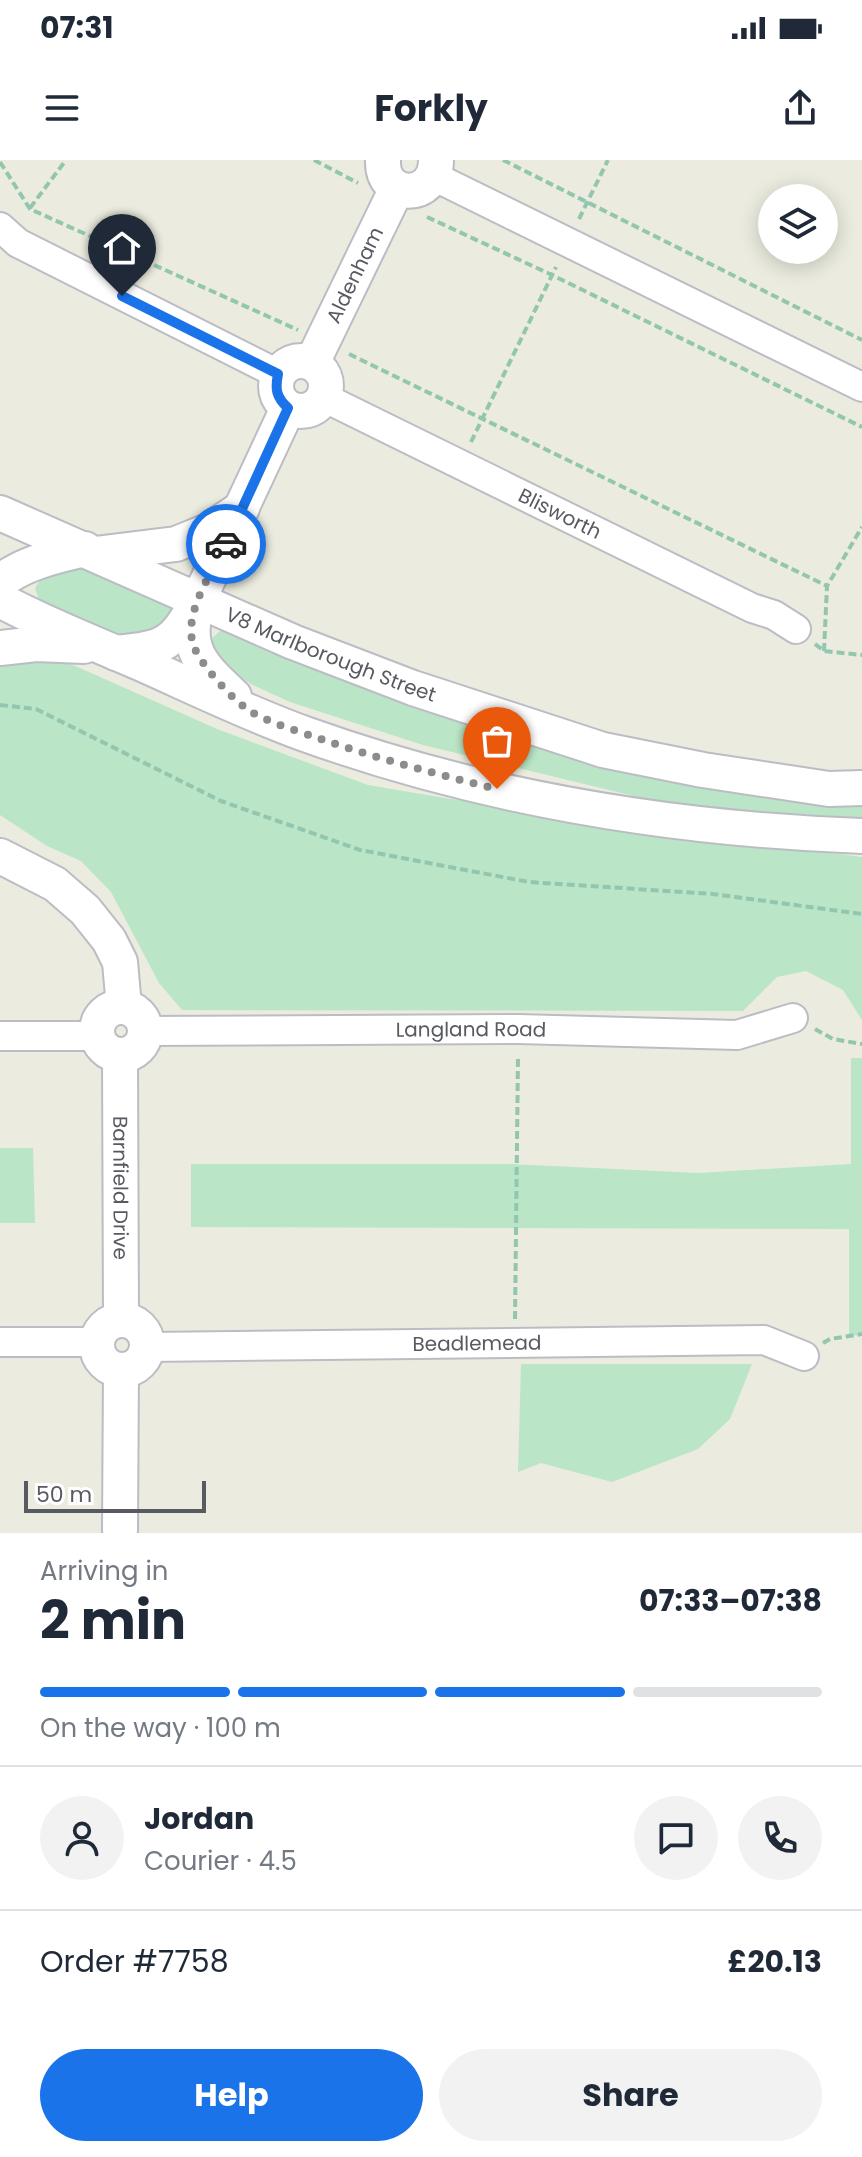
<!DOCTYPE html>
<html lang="en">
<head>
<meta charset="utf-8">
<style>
	body { margin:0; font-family:Poppins,sans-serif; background:#f2f2f3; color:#1f2937; height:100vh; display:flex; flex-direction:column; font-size:30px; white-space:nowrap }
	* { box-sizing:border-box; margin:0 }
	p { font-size:26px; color:#747a83 }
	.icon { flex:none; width:44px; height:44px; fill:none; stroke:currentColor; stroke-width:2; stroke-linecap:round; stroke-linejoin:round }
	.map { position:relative; height:1373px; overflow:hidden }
	.sheet { display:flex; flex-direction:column; background:#fff; flex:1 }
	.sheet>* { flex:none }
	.buttons { position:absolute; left:758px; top:24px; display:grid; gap:16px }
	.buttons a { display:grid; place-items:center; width:80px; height:80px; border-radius:50%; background:#fff; box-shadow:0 4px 20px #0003; font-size:40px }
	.scale { position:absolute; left:24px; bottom:20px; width:182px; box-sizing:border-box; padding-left:8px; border:4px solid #585a61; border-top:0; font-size:22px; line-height:28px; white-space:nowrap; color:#585a61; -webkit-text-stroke:6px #fff; paint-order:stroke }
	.pin { position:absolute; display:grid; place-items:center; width:68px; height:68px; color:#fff; margin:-82px -34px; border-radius:50% 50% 50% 0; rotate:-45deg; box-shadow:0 0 8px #0007 }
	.pin .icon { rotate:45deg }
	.courier { position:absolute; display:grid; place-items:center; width:80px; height:80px; margin:-40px; border:6px solid #1a73e8; border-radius:50%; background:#fff; color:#222; box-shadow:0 2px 10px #0007 }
	.summary em { font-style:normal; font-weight:700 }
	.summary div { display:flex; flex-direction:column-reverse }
	.summary { display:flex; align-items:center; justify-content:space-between; height:136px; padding:0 40px }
	h1 { font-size:52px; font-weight:700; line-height:60px }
	.bar { display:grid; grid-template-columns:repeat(4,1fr); gap:12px 8px; align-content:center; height:96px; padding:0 40px }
	.bar i { height:10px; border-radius:6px; background:#e0e1e3 }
	.bar .on { background:#1a73e8 }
	.bar p { grid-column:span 4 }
	.line { display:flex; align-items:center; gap:20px; padding:0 40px; border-top:2px solid #e0e1e3 }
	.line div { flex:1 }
	.round { display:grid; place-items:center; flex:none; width:84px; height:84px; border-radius:42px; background:#f2f2f3 }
	.button { display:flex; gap:16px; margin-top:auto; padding:16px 40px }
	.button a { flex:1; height:92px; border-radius:48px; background:#1a73e8; color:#fff; font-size:32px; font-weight:700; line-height:92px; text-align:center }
	.button a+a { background:#f2f2f3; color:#1f2937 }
	.status { display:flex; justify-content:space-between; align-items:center; height:56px; padding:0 40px; background:#fff; direction:ltr }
	.status svg { height:22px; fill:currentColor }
	header { display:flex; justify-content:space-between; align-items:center; height:104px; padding:0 40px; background:#fff; font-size:36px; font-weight:700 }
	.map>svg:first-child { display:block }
	.green { fill:#bae5c6 }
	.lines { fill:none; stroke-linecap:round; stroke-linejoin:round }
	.minor-casing { stroke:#bcbdc4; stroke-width:32 }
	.tertiary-casing { stroke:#bcbdc4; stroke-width:38 }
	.path { stroke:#93c6af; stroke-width:4; stroke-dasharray:8 4; stroke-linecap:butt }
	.minor { stroke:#fff; stroke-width:28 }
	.tertiary { stroke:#fff; stroke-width:34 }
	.done { stroke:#8b8d8d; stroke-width:8; stroke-dasharray:0 14.4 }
	.route { stroke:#1a73e8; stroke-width:10 }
	.labels { text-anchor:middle; stroke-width:6; stroke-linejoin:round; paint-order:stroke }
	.street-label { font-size:20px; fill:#585a61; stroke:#fff }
</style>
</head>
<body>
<div class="status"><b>07:31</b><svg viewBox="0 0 49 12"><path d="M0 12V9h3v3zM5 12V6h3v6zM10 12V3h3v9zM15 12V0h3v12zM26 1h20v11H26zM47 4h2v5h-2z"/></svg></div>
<header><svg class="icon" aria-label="menu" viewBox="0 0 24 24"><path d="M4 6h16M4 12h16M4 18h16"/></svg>Forkly<svg class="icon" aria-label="share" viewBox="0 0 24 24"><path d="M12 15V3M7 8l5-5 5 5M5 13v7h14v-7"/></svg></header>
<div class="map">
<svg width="862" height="1373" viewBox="0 0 862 1373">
	<rect width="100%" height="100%" fill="#ebecdf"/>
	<!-- green -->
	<path class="green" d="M79 404 168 441 173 451C166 471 135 480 115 476 91 470 62 453 40 443L35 428C45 411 61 409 79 404Z
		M223 469 234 471 479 569 605 603 862 640V664L712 650 650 640 423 585 290 542 253 525 228 509 211 494 213 477Z
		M53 496 217 569 368 625 546 655 862 697V860L843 830 806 811 777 817 743 851 182 850 159 823 111 732 81 701 47 686 0 655V502Z
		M851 898H862V1175L849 1176V1069L191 1067V1004H510L698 1013 851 1004Z
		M0 988H33L35 1063H0Z
		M521 1204H752L730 1259 698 1289 612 1322 541 1303 518 1312Z"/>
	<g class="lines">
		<defs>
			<g id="minor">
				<path d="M433 16 862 227"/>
				<path d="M0 67 18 83 278 214"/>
				<path id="s1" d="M323 237 752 448 774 455 796 469"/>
				<path id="s2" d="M145 871 518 869 737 875 793 858"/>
				<path d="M0 876H97"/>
				<path d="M0 1182H96"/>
				<path id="s3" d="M147 1187 764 1180 804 1196"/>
			</g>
			<g id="tertiary">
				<path d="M383 0C381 41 436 41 436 0"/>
				<circle cx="301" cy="226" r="25"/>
				<path id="s4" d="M312 203 397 28"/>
				<path id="s5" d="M0 353 293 482 413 528 603 590 703 610 829 629 862 628"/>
				<path d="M95 394 176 384 208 371 242 348"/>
				<path d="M0 422C23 403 56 396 85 389"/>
				<path d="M0 440C48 466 99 485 149 507 200 530 252 555 305 574 483 638 673 669 862 676"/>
				<path d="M197 445C183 490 203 507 234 536"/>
				<path d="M0 488 36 484 84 486"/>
				<path d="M116 493C166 488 172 485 198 441L288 248"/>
				<path d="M0 696 55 724 85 750 109 780 120 802 124 847"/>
				<circle cx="121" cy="871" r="24"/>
				<path id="s6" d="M120 896 121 1159"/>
				<circle cx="122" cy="1185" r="25"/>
				<path d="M120 1370 121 1210"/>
			</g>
		</defs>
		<!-- minor casing -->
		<use href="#minor" class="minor-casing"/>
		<!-- tertiary casing -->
		<use href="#tertiary" class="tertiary-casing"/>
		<!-- path -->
		<path class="path" d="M314 0 358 23
			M503 0 862 180
			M0 2 30 49 298 170
			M30 48 66 0
			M427 57 552 115 862 267
			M579 59 608 0
			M349 194 827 426
			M471 282 556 107
			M815 484 824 491 862 495
			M824 491 827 426 862 367
			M0 545 36 549 221 641 360 690 529 722 713 734 862 754
			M815 869 833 879 862 884
			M515 1159 518 896
			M823 1183 830 1179 862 1174"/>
		<!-- minor -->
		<use href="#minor" class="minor"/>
		<!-- tertiary -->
		<use href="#tertiary" class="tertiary"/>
	</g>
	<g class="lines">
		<!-- done -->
		<path class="done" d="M226 384C213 411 186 448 192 480 195 500 235 543 253 553 276 565 303 573 327 581 383 600 440 615 497 629"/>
		<!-- route -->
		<path class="route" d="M122 136 278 214C275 229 276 237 288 248L226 384"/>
	</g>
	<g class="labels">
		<!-- street labels -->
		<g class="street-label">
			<text dy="7" stroke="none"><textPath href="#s4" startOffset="98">Aldenham</textPath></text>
			<text dy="7" stroke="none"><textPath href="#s1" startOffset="264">Blisworth</textPath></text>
			<text dy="7" stroke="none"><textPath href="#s5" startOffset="360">V8 Marlborough Street</textPath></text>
			<text dy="7" stroke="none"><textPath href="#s2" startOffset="326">Langland Road</textPath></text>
			<text dy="7" stroke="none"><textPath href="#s6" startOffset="132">Barnfield Drive</textPath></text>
			<text dy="7" stroke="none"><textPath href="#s3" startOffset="330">Beadlemead</textPath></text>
		</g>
	</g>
</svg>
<div class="buttons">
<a><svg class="icon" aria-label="layers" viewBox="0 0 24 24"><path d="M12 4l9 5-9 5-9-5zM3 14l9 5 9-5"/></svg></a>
</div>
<div class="scale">50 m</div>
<div class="pin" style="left:497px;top:629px;background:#ea580c"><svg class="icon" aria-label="bag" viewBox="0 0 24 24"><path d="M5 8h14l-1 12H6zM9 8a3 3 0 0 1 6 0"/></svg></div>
<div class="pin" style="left:122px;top:136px;background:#1f2937"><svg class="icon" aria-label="home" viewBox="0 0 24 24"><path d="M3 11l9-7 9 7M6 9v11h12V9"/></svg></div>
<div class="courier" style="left:226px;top:384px"><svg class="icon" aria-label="car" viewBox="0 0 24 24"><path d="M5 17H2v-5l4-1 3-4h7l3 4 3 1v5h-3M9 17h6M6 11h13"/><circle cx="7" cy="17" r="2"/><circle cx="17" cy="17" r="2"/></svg></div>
</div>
<section class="sheet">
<div class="summary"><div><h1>2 min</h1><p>Arriving in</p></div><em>07:33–07:38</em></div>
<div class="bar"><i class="on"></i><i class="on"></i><i class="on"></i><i></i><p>On the way · 100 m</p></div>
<div class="line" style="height:144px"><a class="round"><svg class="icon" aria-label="person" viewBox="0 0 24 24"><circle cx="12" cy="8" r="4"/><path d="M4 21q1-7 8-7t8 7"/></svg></a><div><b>Jordan</b><p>Courier · 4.5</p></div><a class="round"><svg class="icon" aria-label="chat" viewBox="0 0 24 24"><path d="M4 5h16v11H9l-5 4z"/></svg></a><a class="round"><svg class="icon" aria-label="phone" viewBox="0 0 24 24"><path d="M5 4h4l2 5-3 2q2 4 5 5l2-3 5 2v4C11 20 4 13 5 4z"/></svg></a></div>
<div class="line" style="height:104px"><div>Order #7758</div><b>£20.13</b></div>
<div class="button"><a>Help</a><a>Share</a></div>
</section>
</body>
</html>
